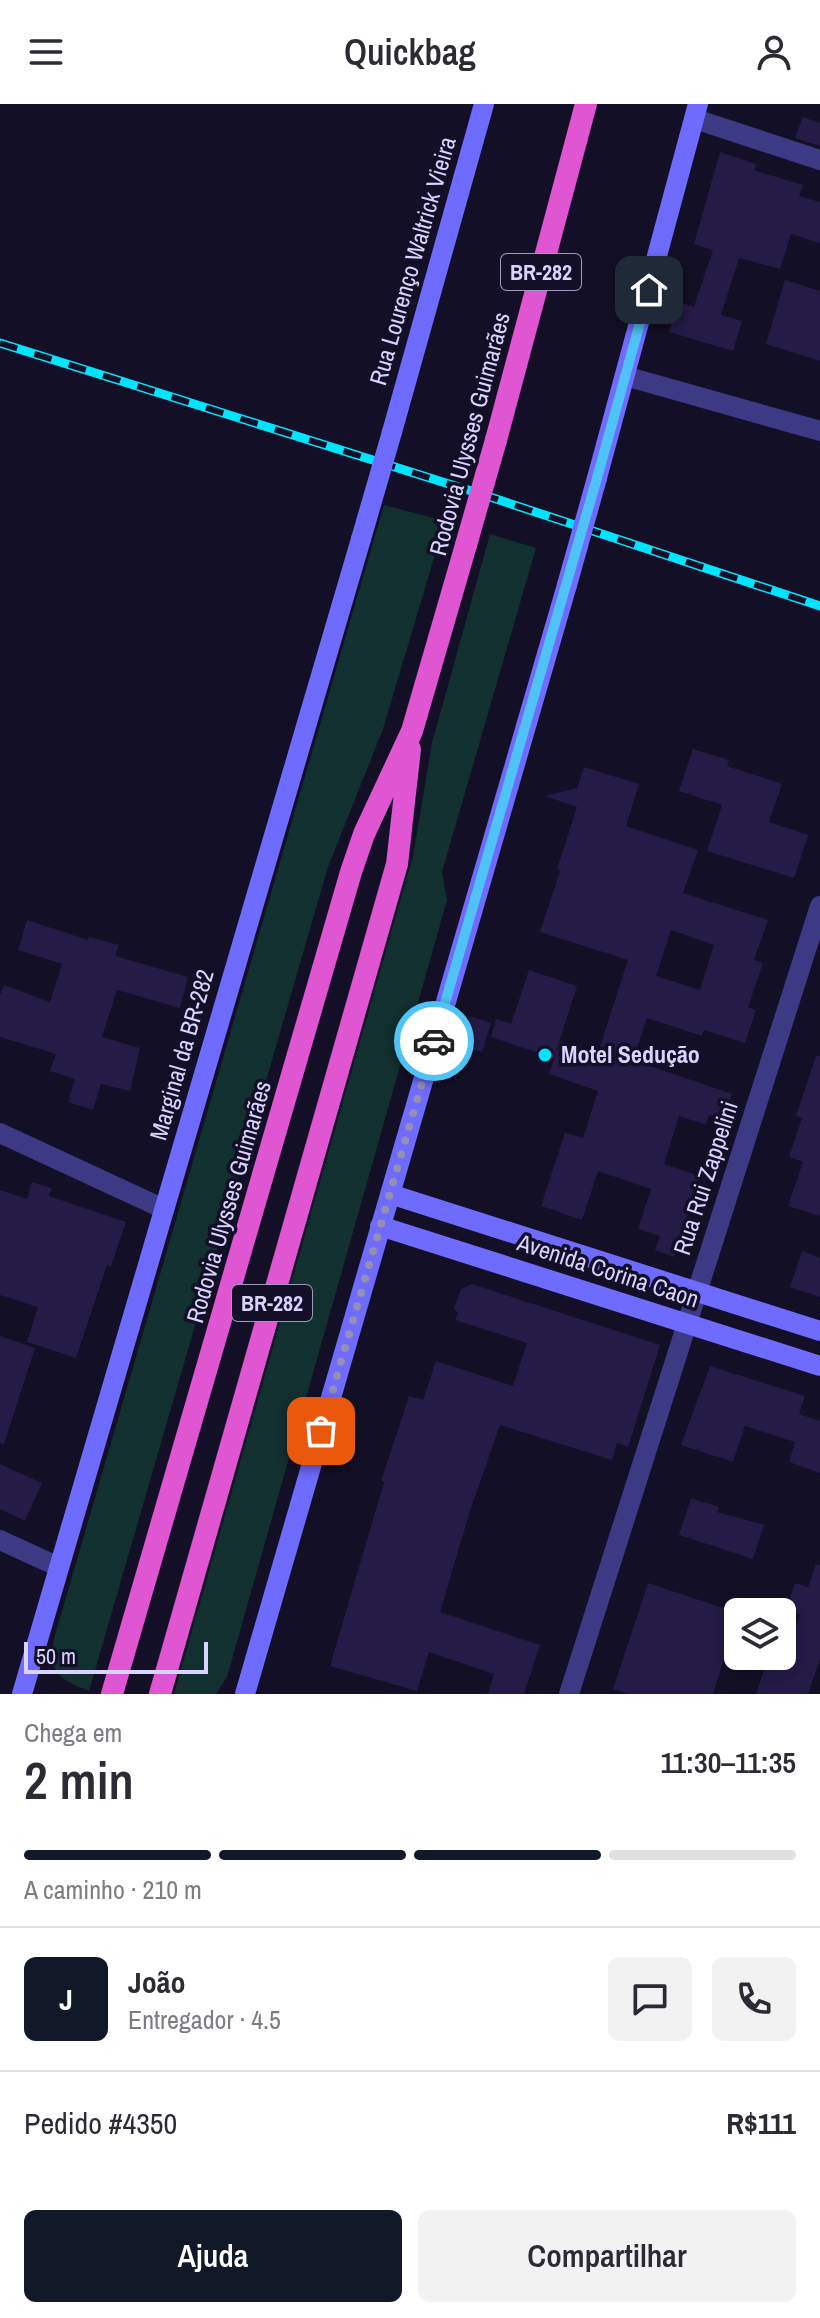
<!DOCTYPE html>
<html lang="pt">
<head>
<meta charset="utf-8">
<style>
	body { margin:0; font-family:"Archivo Narrow",sans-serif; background:#f2f2f3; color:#2b2b33; height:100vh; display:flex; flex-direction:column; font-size:30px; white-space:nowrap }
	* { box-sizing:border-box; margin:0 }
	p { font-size:26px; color:#7c7c81 }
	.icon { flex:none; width:44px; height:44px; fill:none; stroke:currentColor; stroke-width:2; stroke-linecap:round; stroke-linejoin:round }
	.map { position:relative; height:1590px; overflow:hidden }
	.drawer { display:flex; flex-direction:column; background:#fff; flex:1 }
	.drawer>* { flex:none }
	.buttons { position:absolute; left:724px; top:1494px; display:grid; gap:16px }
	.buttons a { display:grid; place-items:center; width:72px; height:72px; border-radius:12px; background:#fff; box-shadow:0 4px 20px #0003; font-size:40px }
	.scale { position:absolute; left:24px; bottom:20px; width:184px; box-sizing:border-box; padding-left:8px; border:4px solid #d9d4ff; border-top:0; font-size:22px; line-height:28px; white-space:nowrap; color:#d9d4ff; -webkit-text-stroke:6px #130f26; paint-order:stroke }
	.pin { position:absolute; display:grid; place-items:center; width:68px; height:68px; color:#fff; margin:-34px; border-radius:16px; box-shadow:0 4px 12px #0006 }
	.courier { position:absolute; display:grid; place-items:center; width:80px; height:80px; margin:-40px; border:6px solid #4fc3f7; border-radius:50%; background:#fff; color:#222; box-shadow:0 2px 10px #0007 }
	.overview em { font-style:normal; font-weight:600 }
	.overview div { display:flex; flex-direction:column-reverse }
	.overview { display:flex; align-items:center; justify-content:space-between; height:136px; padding:0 24px }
	h1 { font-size:52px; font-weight:600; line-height:60px }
	.bar { display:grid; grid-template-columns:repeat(4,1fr); gap:12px 8px; align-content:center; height:96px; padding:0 24px }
	.bar i { height:10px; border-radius:6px; background:#e1e1e2 }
	.bar .selected { background:#111827 }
	.bar p { grid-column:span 4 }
	.line { display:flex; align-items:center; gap:20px; padding:0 24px; border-top:2px solid #e1e1e2 }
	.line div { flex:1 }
	.round { display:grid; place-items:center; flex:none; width:84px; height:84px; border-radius:12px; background:#f2f2f3 }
	.action { display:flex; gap:16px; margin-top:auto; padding:16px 24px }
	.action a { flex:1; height:92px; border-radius:12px; background:#111827; color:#fff; font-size:32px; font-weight:600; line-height:92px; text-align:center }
	.action a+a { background:#f2f2f3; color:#2b2b33 }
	header { display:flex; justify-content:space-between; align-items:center; height:104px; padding:0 24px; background:#fff; font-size:36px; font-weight:600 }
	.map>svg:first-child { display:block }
	.green { fill:#12302f }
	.building { fill:#241b47; fill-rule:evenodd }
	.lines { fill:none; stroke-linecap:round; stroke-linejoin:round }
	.minor { stroke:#3d3a85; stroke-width:20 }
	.tertiary { stroke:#3d3a85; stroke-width:20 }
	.secondary { stroke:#6f6bff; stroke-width:20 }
	.trunk { stroke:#e055d1; stroke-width:22 }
	.rail-casing { stroke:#00e5ff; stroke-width:9 }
	.rail { stroke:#130f26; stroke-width:6; stroke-dasharray:18; stroke-linecap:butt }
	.secondary-bridge { stroke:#6f6bff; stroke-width:20 }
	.trunk-bridge { stroke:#e055d1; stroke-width:22 }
	.done { stroke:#948fb3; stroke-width:8; stroke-dasharray:0 14.4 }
	.route { stroke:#4fc3f7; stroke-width:10 }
	.poi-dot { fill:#00e5ff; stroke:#130f26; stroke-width:3 }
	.labels { text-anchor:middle; stroke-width:7; stroke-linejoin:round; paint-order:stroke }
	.shield { fill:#130f26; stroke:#9e99be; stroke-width:2 }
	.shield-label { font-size:22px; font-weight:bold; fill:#d9d4ff }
	.street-label { font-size:24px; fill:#d9d4ff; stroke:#130f26 }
	.poi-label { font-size:24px; font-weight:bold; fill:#d9d4ff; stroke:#130f26; text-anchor:start }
</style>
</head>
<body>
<header><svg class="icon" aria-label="menu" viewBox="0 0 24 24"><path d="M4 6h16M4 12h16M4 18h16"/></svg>Quickbag<svg class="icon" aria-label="person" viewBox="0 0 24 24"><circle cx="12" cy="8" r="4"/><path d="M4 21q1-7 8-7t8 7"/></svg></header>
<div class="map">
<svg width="820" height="1590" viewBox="0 0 820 1590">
	<rect width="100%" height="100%" fill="#130f26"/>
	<!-- green -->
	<path class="green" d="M384 401 445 417 383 625 328 763 89 1587C61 1576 50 1571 53 1538Z
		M490 430 536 444 442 768 447 796 227 1573 216 1590H174L413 752 432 639Z"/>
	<!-- building -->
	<path class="building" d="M803 13 820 19V42L795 34Z
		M720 48 756 60 754 66 803 81 799 92 820 98V139L791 130 780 165 739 154 721 211 742 217 733 247 669 228 678 198 694 203 713 146 694 140Z
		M785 176 820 187V257L766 240Z
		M693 645 729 656 727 662 782 680 769 718 808 731 794 774 707 747 722 701 679 687Z
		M584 663 639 680 626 722 698 746 683 789 768 816 754 856 763 859 748 903 756 906 745 939 704 926 702 932 647 914 633 956 732 990 723 1015 709 1011 706 1021 679 1012 664 1060 700 1072 674 1153 655 1146 660 1132 638 1125 651 1085 598 1067 582 1116 541 1102 565 1029 583 1034 598 987 549 970 560 937 598 949 628 856 540 828 560 767 557 765 577 703 545 692 577 684ZM671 826 714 841 700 886 656 872Z
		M27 816 88 836 89 833 119 841 115 852 188 873 180 904 117 886 102 933 140 944 130 987 101 980 93 1006 68 998 75 975 50 967 56 950 0 933V891L4 881 50 898 62 860 18 846Z
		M529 866 577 882 554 954 491 933 496 915 511 920Z
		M470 912 491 919 482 948 461 942Z
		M816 952H820V1112L788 1102 803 1058 789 1053 802 1014 796 1012Z
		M32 1078 52 1084 49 1092 126 1118 111 1162 107 1161 76 1254 27 1238 38 1203 0 1191V1086L27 1095Z
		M802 1147 820 1154V1193L790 1183Z
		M472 1180 660 1241 628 1343 617 1339 612 1356 500 1321 470 1407 440 1508 540 1541 524 1590H488L494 1570 429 1548 417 1587 330 1562 384 1378 381 1377 409 1292 423 1296 436 1257 513 1282 527 1239 455 1216 458 1209 454 1204 461 1185Z
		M0 1232 35 1244 4 1340 0 1339Z
		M710 1262 805 1292 799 1310 820 1317V1369L789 1358 795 1338 745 1322 733 1358 681 1341Z
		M0 1360 42 1379 25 1417 0 1405Z
		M691 1394 719 1403 717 1408 764 1421 753 1455 679 1431Z
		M816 1460 820 1461V1555L808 1590H756L768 1553 784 1559 800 1511 786 1506 795 1479 808 1483Z
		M648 1479 738 1509V1543L729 1540 713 1590H628L613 1585Z"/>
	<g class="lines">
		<!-- minor -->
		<path class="minor" d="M695 15 820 56
			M625 272 820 327
			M0 1436 59 1463
			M569 1590 820 802"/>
		<!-- tertiary -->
		<path class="tertiary" d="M0 1029 164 1105"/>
		<!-- secondary -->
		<path class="secondary" d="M392 328 484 0
			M597 374 698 0
			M390 1090 820 1227
			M380 1122 820 1262
			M22 1590 361 435
			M245 1590 567 481"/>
		<!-- trunk -->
		<path class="trunk" d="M496 336 586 0
			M112 1590 351 768 364 730 412 627 466 441
			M160 1590 397 760 410 645"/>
		<defs>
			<path id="rail" d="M0 239 484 391 820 502"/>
		</defs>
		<!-- rail casing -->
		<use href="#rail" class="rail-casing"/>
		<!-- rail -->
		<use href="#rail" class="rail"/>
		<!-- secondary-bridge -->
		<path class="secondary-bridge" d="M361 435 392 328
			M567 481 597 374"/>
		<!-- trunk-bridge -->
		<path class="trunk-bridge" d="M466 441 496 336"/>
	</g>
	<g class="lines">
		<!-- done -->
		<path class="done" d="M321 1327 434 937"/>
		<!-- route -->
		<path class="route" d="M434 937 597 374 649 186"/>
	</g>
	<!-- markers -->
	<circle class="poi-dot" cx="545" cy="951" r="8"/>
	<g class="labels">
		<!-- shield labels -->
		<g class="shield">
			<rect x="501" y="150" width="80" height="36" rx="6"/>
			<rect x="232" y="1181" width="80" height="36" rx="6"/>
		</g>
		<g class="shield-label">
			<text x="541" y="176">BR-282</text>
			<text x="272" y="1207">BR-282</text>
		</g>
		<!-- street labels -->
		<g class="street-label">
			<text transform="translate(413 157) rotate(-74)" y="8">Rua Lourenço Waltrick Vieira</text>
			<text transform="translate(470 330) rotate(-75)" y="8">Rodovia Ulysses Guimarães</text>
			<text transform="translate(182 951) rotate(-74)" y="8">Marginal da BR-282</text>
			<text transform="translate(706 1074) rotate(-72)" y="8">Rua Rui Zappelini</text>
			<text transform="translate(229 1098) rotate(-74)" y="8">Rodovia Ulysses Guimarães</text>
			<text transform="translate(608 1167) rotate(18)" y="8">Avenida Corina Caon</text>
		</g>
		<!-- poi labels -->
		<g class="poi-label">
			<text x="561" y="959">Motel Sedução</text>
		</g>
	</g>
</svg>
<div class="buttons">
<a><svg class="icon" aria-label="layers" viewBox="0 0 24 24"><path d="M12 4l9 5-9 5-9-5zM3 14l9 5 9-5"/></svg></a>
</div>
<div class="scale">50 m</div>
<div class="pin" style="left:321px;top:1327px;background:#ea580c"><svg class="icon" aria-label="bag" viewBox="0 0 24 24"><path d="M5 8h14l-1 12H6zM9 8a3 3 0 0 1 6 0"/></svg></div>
<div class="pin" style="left:649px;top:186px;background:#1f2937"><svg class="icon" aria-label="home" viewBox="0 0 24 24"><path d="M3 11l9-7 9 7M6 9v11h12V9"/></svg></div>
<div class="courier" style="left:434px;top:937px"><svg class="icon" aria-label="car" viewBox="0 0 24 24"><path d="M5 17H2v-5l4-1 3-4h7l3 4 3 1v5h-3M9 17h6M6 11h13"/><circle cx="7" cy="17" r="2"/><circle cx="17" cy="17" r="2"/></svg></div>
</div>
<section class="drawer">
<div class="overview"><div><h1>2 min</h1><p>Chega em</p></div><em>11:30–11:35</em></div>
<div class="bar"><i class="selected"></i><i class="selected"></i><i class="selected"></i><i></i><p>A caminho · 210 m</p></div>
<div class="line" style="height:144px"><b class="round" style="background:#111827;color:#fff">J</b><div><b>João</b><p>Entregador · 4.5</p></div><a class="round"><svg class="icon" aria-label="chat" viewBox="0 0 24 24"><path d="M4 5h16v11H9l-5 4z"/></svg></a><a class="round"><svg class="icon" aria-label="phone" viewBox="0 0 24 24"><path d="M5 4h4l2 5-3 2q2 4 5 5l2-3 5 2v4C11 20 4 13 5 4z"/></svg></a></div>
<div class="line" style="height:104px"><div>Pedido #4350</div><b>R$111</b></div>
<div class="action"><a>Ajuda</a><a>Compartilhar</a></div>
</section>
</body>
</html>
